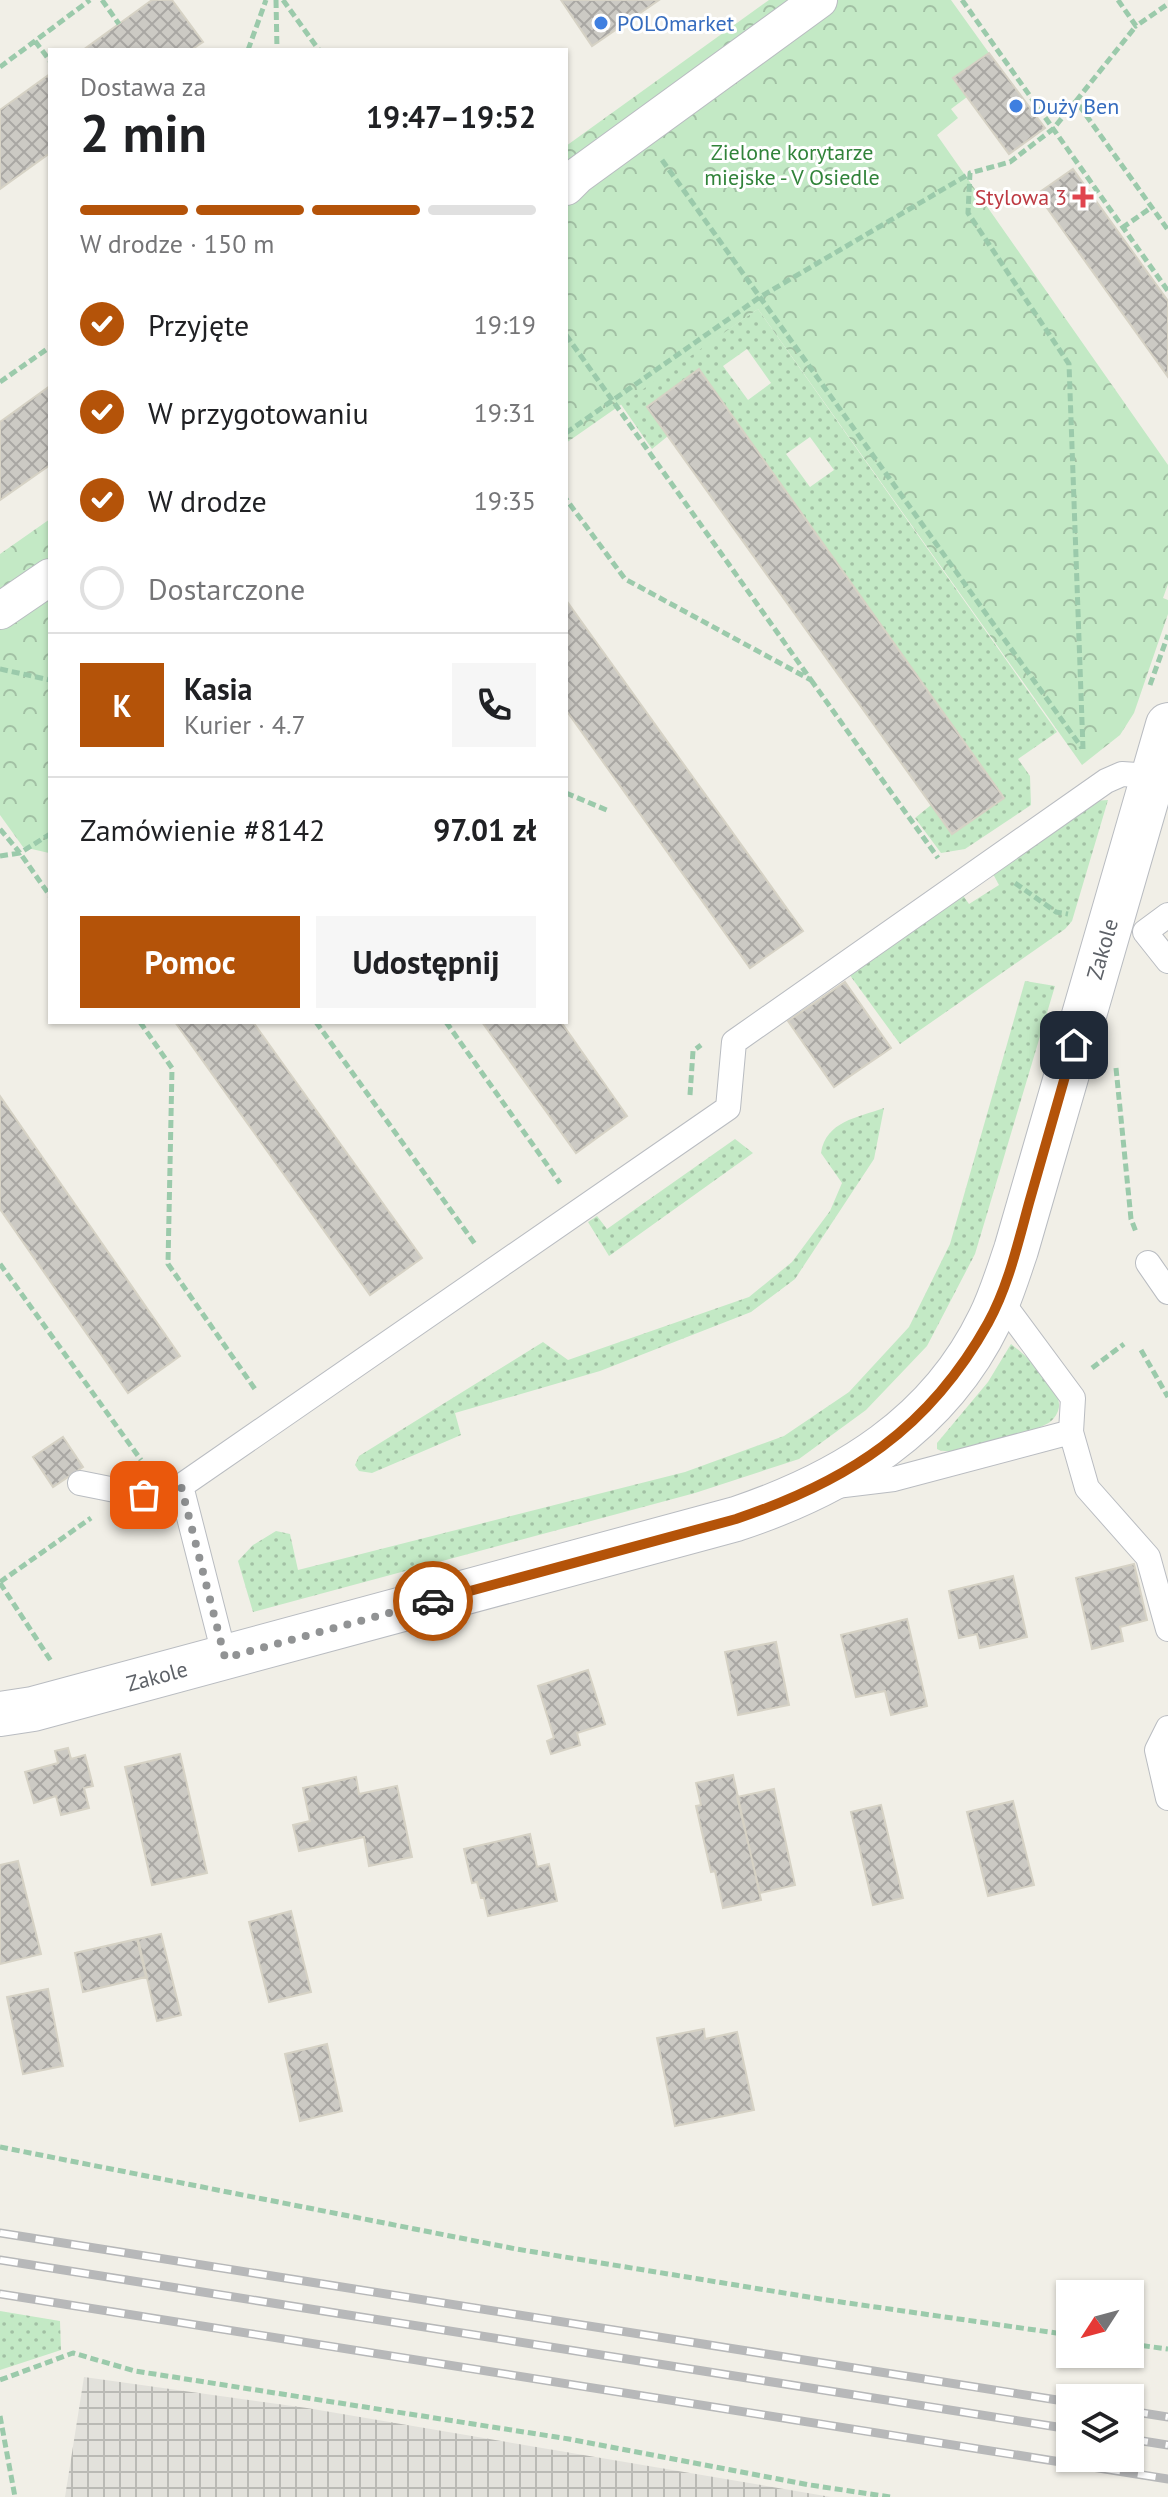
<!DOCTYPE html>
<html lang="pl">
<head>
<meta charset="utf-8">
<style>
	body { margin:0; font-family:"PT Sans",sans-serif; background:#f6f6f6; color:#202124; height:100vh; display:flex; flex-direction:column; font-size:30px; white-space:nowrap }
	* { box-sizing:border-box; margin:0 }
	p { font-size:26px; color:#757577 }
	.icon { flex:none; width:44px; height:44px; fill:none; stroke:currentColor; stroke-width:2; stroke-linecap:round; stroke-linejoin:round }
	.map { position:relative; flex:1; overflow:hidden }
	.panel { position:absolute; left:48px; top:48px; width:520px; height:976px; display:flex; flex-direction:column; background:#fff; border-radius:0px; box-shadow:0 2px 6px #0004 }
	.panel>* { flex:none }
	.needle { width:52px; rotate:234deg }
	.fabs { position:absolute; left:1056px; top:2280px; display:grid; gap:16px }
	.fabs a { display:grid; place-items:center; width:88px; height:88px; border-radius:0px; background:#fff; box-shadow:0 2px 6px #0004; font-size:40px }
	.pin { position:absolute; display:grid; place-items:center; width:68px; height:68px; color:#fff; margin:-34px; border-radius:16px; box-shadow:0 4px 12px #0006 }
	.courier { position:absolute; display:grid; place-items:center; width:80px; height:80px; margin:-40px; border:6px solid #b45309; border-radius:50%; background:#fff; color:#222; box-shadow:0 2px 10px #0007 }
	.summary em { font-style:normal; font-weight:800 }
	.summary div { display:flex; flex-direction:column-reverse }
	.summary { display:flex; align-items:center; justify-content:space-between; height:136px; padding:0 32px }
	h1 { font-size:52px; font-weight:800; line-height:60px }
	.bar { display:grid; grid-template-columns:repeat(4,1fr); gap:12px 8px; align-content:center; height:96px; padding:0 32px }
	.bar i { height:10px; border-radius:6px; background:#e0e0e0 }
	.bar .selected { background:#b45309 }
	.bar p { grid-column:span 4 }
	.line { display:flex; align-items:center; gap:20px; padding:0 32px; border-top:2px solid #e0e0e0 }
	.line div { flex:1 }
	.round { display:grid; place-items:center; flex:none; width:84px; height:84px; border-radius:0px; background:#f6f6f6 }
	ol { padding:0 32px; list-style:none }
	li { display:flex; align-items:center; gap:24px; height:88px }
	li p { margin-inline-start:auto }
	li .icon { padding:8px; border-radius:50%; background:#b45309; color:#fff; stroke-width:4 }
	li:last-child { color:#757577 }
	li i { width:44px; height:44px; border:4px solid #e0e0e0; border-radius:50% }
	.button { display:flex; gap:16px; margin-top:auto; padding:16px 32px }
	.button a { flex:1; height:92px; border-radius:0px; background:#b45309; color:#fff; font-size:32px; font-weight:800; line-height:92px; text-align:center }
	.button a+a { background:#f6f6f6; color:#202124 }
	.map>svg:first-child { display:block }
	.industrial { fill:url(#industrial-grid) }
	.grass { fill:url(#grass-dots); fill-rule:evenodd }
	.park { fill:url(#park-crowns) }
	.building { fill:url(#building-cross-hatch); stroke:#d6d2c5; stroke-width:2 }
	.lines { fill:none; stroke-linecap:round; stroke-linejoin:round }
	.service-casing { stroke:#b9bcc1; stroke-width:26 }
	.pedestrian-casing { stroke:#b9bcc1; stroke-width:38 }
	.minor-casing { stroke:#b9bcc1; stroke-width:46 }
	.path { stroke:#9bcaab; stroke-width:5; stroke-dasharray:8 4; stroke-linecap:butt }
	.service { stroke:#fff; stroke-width:24 }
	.pedestrian { stroke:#fff; stroke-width:36 }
	.minor { stroke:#fff; stroke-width:44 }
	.rail-casing { stroke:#b7b8b9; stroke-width:9 }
	.rail { stroke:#fff; stroke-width:6; stroke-dasharray:18; stroke-linecap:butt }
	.done { stroke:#919394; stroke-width:8; stroke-dasharray:0 14.4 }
	.route { stroke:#b45309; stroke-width:10 }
	.shop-dot { fill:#3f7fe0; stroke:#fff; stroke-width:3 }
	.health-dot { fill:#e0444e; stroke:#fff; stroke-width:3 }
	.labels { text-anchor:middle; stroke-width:6; stroke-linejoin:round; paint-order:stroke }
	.shop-label { font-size:22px; fill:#366cbe; stroke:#fff; text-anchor:start }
	.park-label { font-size:22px; fill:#31833a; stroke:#fff }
	.health-label { font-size:22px; fill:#be3a42; stroke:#fff; text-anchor:end }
	.street-label { font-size:22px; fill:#5e6268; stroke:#fff }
</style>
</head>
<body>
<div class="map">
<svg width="1168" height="2497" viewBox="0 0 1168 2497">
	<defs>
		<pattern id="industrial-grid" width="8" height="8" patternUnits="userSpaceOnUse" patternTransform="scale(2)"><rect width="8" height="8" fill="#e2e1db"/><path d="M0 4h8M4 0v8" fill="none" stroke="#babab5"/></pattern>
		<pattern id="grass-dots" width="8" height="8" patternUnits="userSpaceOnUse" patternTransform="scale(2)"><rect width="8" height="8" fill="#c3e9c5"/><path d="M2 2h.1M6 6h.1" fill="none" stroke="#a2c0a4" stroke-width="1.8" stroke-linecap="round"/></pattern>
		<pattern id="park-crowns" width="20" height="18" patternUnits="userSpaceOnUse" patternTransform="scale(2)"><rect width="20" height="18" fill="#c3e9c5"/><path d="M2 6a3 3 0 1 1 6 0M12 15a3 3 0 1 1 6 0" fill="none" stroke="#a2c0a4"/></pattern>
		<pattern id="building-cross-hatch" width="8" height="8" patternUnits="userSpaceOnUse" patternTransform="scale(2)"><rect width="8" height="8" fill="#cccac4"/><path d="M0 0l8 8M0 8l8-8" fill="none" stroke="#a9a7a3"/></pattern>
	</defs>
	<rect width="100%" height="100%" fill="#f1efe7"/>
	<!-- industrial -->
	<path class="industrial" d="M84 2377 307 2408 831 2497H65Z"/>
	<!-- grass -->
	<path class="grass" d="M758 309 1057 732 1018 759 1030 776 1031 805 965 849 941 853 915 818 931 805 952 834 1004 797 699 370 647 406 668 436 652 449 620 403ZM747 349 771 383 748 400 723 366ZM810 437 834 470 810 487 786 454Z
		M1108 800 1072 921 1065 929 900 1044 849 974 962 894 969 904 999 885 992 872 1094 801Z
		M1025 981 1055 986 975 1254 927 1346 866 1410 799 1459 695 1493 253 1612 238 1561 253 1545 276 1531 290 1534 298 1570 685 1472 784 1436 849 1392 909 1327 950 1244Z
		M884 1108 874 1159 795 1279 751 1312 600 1371 455 1413 461 1435 372 1473 359 1471 355 1465 359 1456 543 1342 568 1360 749 1297 792 1262 830 1211 842 1183 821 1153C826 1121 857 1118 884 1108Z
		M735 1139 753 1153 609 1256 588 1222 597 1216 607 1229Z
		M1011 1344C1026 1356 1061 1385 1059 1407 1058 1413 1055 1418 1050 1422 1034 1433 952 1459 937 1449V1443L988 1382Z
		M0 2311 60 2321 61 2350 0 2370Z"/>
	<!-- park -->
	<path class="park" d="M769 0H951L989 53 953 78 967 97 951 109 958 118 937 135 1168 465V584L1163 598 1168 600V614L1134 713 1120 735 1082 765 758 309 566 443V146Z
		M50 519V852L49 853 23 847 0 815V554Z"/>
	<!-- building -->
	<path class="building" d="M152 0H172L203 42 191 50H83Z
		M561 0H659L592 46Z
		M989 53 1045 128 1009 154 953 78Z
		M50 74V153L0 189V110Z
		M1073 169 1168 301V377L1037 194Z
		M699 369 1004 798 952 834 647 407Z
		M50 386V465L0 500V422Z
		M566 600 803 931 750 968 566 710Z
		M845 982 891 1048 834 1087 788 1021Z
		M175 1022H253L422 1258 370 1295Z
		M482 1022H561L627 1116 576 1153Z
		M0 1096 180 1356 128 1393 0 1209Z
		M63 1437 83 1467 53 1487 33 1457Z
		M1134 1564 1147 1620 1120 1627 1123 1641 1092 1649 1076 1578Z
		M1013 1576 1027 1637 980 1648 977 1634 959 1638 949 1591Z
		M907 1619 927 1706 891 1715 885 1691 856 1697 841 1635Z
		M776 1642 789 1705 738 1715 725 1652Z
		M588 1670 605 1724 577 1733 580 1745 551 1754 547 1741 554 1738 538 1686Z
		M68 1748 71 1759 85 1755 93 1786 84 1788 89 1808 61 1815 56 1796 34 1803 25 1772 58 1763 55 1751Z
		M180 1754 207 1873 152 1885 125 1767Z
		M733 1775 761 1900 723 1908 715 1871 711 1872 696 1806 701 1805 696 1783Z
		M356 1777 359 1794 397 1786 412 1857 369 1866 364 1837 299 1851 293 1825 310 1821 303 1788Z
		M774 1789 795 1885 760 1893 737 1797Z
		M1013 1801 1034 1885 988 1896 967 1812Z
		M881 1805 903 1898 873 1905 851 1812Z
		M530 1834 537 1867 549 1864 557 1901 488 1916 484 1898H481L477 1882 472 1883 464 1849Z
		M18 1861 41 1954 0 1964V1865Z
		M291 1911 311 1992 269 2002 249 1922Z
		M161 1934 181 2015 157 2021 138 1939Z
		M137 1939 146 1977 83 1992 75 1953Z
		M48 1989 63 2066 23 2074 7 1997Z
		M704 2029 705 2039 737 2032 754 2110 675 2126 657 2038Z
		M327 2044 342 2111 300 2121 285 2054Z"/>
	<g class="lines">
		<defs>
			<path id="service" d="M1168 915 1145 932 1168 961
				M1148 1263 1168 1292
				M1071 1432 1087 1488 1148 1557 1168 1629
				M80 1483 160 1499 181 1486
				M836 1486 894 1479 1071 1432 1073 1398 999 1298
				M225 1658 181 1486 728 1108 734 1042 1106 781 1122 774 1152 776
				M1168 1728 1157 1750 1168 1798"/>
			<path id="pedestrian" d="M566 187 577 176 819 0
				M0 611 50 577"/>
			<path id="minor" d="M0 1714 33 1709 736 1519C844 1483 939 1425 990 1319 1001 1297 1008 1273 1016 1250L1168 725"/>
		</defs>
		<!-- service casing -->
		<use href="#service" class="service-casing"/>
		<!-- pedestrian casing -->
		<use href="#pedestrian" class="pedestrian-casing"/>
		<!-- minor casing -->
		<use href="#minor" class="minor-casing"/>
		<!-- path -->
		<path class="path" d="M102 0 119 24
			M276 0 277 50
			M283 0 319 50
			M962 0 1168 291
			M1118 0 1136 26 1168 4
			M35 41 50 61
			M248 50 266 0
			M0 67 90 0
			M1076 101 1136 26
			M662 160 1082 748
			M1122 228 1152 207
			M566 335 811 680 625 579 566 499
			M0 382 50 347
			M566 433 760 297 969 174
			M0 669 50 680
			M811 680 938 858
			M1150 685 1168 635
			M1083 749 1069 364 968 213 970 173 1010 162 1053 129 1076 101 1168 230
			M566 793 609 811
			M0 829 20 853 50 834
			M0 856 20 853 50 896
			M1015 883 1056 912 1068 914
			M140 1022 172 1068 168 1264 257 1392
			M316 1022 475 1244
			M446 1022 560 1183
			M1116 1068 1131 1219 1136 1232
			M690 1095 693 1051 701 1045
			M0 1264 141 1460
			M1141 1350 1168 1397
			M1092 1368 1124 1344
			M0 1582 91 1518
			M0 1583 51 1661
			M0 2147 516 2249 827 2300 1070 2335
			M1130 2344 1168 2349
			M0 2380 73 2353 135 2371 569 2439 810 2485 890 2497
			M0 2416 15 2497"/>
		<!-- service -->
		<use href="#service" class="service"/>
		<!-- pedestrian -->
		<use href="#pedestrian" class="pedestrian"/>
		<!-- minor -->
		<use href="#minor" class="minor"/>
		<defs>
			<path id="rail" d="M0 2233 1070 2402
				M0 2260 1070 2429
				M0 2294 1168 2479
				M1130 2411 1168 2417
				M1130 2439 1168 2445"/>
		</defs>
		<!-- rail casing -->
		<use href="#rail" class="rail-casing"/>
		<!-- rail -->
		<use href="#rail" class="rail"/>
	</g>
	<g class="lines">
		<!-- done -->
		<path class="done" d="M144 1495 160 1499 181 1486 225 1658 433 1601"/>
		<!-- route -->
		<path class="route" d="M433 1601 736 1519C849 1481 929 1429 988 1323 1008 1287 1018 1243 1029 1203 1044 1150 1059 1097 1074 1045"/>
	</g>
	<!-- markers -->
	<g class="shop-dot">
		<circle cx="601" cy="23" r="8"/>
		<circle cx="1016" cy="106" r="8"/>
	</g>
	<path class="health-dot" d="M1079 185h8v8h8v8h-8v8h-8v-8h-8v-8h8z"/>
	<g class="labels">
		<!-- shop labels -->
		<g class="shop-label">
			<text x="617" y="31">POLOmarket</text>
			<text x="1032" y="114">Duży Ben</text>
		</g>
		<!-- park labels -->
		<g class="park-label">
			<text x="792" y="160">Zielone korytarze<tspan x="792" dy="25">miejske - V Osiedle</tspan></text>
		</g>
		<!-- health labels -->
		<g class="health-label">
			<text x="1067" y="205">Stylowa 3</text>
		</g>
		<!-- street labels -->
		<g class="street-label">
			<text transform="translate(1102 949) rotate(-74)" y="8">Zakole</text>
			<text transform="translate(157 1676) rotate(-15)" y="8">Zakole</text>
		</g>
	</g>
</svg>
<div class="fabs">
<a><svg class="needle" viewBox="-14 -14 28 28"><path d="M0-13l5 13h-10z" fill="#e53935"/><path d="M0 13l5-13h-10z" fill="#757577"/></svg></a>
<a><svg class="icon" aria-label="layers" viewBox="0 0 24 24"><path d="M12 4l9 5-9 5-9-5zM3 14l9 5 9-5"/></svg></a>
</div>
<div class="pin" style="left:144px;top:1495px;background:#ea580c"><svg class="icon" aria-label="bag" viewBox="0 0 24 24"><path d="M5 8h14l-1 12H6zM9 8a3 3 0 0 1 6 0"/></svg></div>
<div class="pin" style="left:1074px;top:1045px;background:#1f2937"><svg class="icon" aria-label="home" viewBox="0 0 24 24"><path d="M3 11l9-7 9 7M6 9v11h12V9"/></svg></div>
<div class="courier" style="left:433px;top:1601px"><svg class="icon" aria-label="car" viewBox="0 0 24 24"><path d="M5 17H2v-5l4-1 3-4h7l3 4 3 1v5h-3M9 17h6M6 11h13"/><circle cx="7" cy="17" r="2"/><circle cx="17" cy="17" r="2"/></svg></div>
<section class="panel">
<div class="summary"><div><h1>2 min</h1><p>Dostawa za</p></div><em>19:47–19:52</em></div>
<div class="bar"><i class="selected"></i><i class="selected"></i><i class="selected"></i><i></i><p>W drodze · 150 m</p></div>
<ol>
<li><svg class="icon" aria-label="check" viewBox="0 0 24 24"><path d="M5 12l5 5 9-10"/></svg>Przyjęte<p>19:19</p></li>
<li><svg class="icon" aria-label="check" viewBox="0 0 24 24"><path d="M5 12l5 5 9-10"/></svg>W przygotowaniu<p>19:31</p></li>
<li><svg class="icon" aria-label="check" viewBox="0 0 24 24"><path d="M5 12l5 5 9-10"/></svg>W drodze<p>19:35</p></li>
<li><i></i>Dostarczone</li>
</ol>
<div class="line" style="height:144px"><b class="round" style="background:#b45309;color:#fff">K</b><div><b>Kasia</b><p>Kurier · 4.7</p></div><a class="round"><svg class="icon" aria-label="phone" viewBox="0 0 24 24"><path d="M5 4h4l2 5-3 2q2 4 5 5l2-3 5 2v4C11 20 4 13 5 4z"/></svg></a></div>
<div class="line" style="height:104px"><div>Zamówienie #8142</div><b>97.01 zł</b></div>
<div class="button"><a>Pomoc</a><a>Udostępnij</a></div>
</section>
</div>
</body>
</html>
